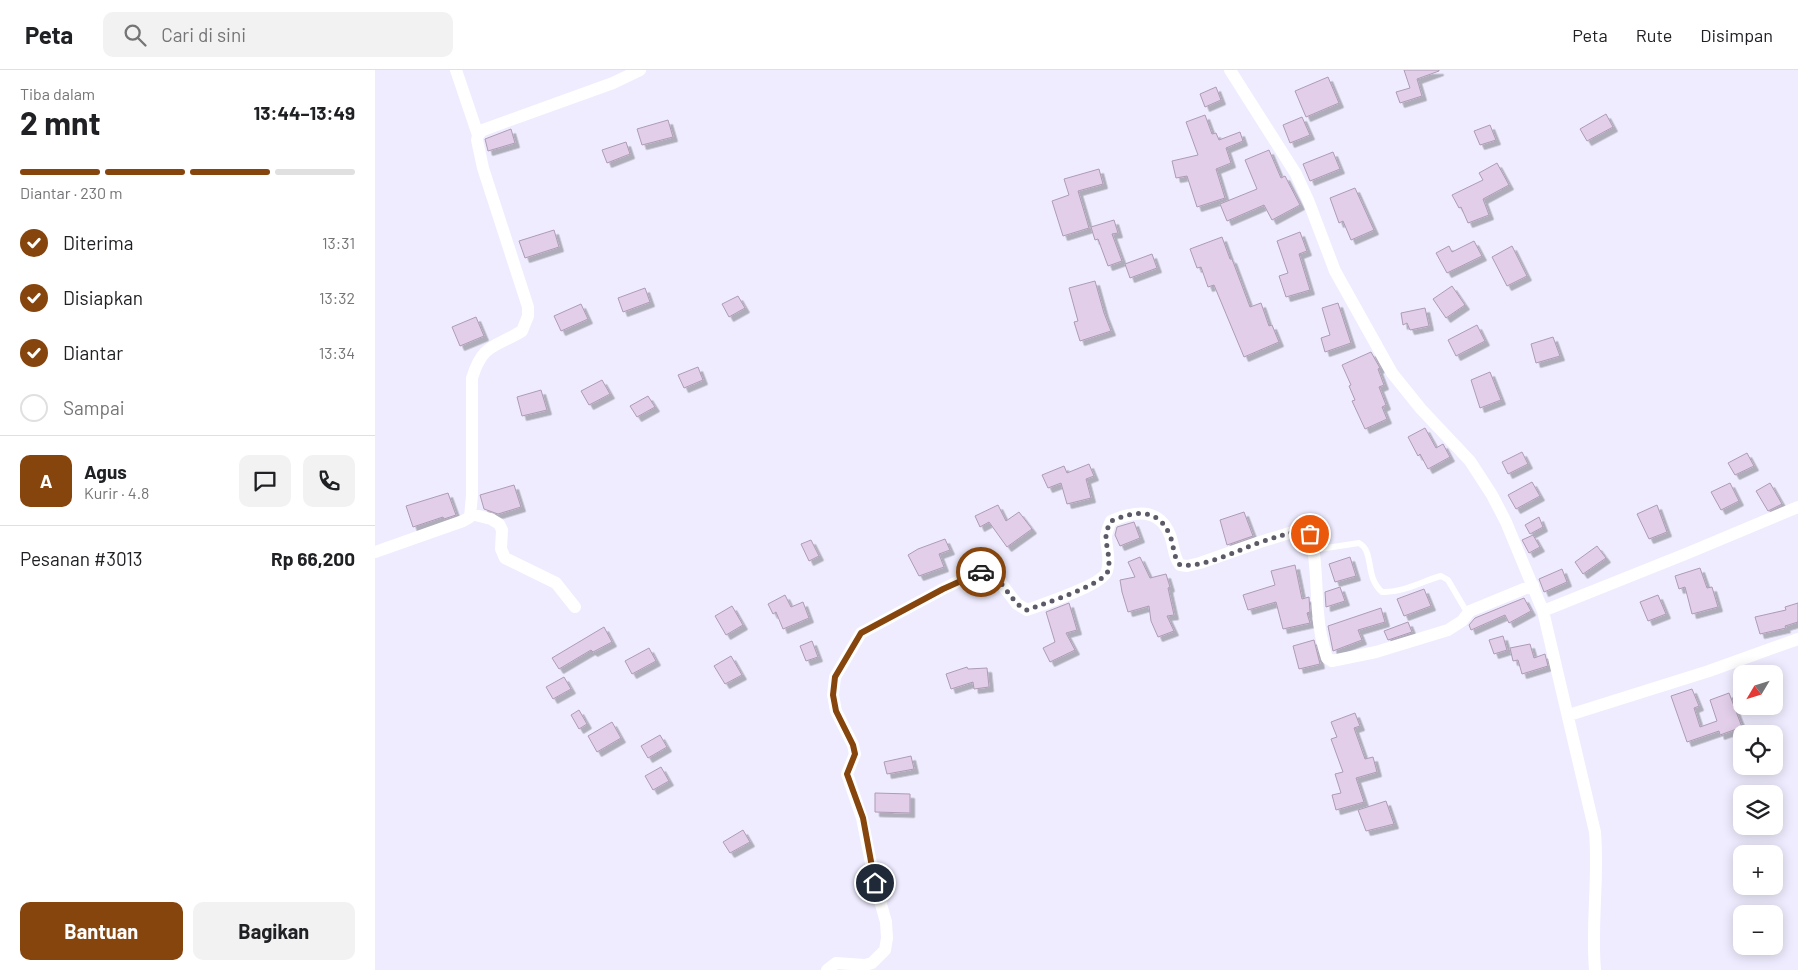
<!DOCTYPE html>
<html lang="id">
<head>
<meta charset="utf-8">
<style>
	body { margin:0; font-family:Barlow,sans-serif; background:#f2f2f2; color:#202124; height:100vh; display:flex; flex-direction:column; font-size:19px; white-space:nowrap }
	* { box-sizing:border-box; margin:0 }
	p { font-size:16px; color:#757577 }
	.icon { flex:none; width:28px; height:28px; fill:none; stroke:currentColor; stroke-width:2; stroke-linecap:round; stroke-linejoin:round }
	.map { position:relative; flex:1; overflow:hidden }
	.drawer { display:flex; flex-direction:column; background:#fff; width:375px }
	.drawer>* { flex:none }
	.needle { width:32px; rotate:232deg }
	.tools { position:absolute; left:1358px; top:595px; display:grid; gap:10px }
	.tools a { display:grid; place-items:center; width:50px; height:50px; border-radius:10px; background:#fff; box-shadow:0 2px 12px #0003; font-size:25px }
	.pin { position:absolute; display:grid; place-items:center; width:42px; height:42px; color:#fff; margin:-21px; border:2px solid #fff; border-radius:50%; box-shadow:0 1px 5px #0007 }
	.courier { position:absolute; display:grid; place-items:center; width:50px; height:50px; margin:-25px; border:4px solid #85450d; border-radius:50%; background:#fff; color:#222; box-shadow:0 1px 6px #0007 }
	.overview em { font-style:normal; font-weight:700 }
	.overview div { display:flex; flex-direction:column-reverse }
	.overview { display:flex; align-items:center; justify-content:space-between; height:85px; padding:0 20px }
	h1 { font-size:32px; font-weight:700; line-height:38px }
	.bar { display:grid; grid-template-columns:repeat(4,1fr); gap:8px 5px; align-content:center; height:60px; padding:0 20px }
	.bar i { height:6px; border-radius:4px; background:#e0e0e0 }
	.bar .current { background:#85450d }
	.bar p { grid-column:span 4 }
	.line { display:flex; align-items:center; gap:12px; padding:0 20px; border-top:1px solid #e0e0e0 }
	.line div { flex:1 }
	.round { display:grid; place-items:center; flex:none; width:52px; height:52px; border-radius:10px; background:#f2f2f2 }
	ol { padding:0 20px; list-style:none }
	li { display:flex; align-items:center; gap:15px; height:55px }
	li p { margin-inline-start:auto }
	li .icon { padding:5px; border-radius:50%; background:#85450d; color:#fff; stroke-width:4 }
	li:last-child { color:#757577 }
	li i { width:28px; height:28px; border:2px solid #e0e0e0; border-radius:50% }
	.button { display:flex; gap:10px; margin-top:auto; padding:10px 20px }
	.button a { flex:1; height:58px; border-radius:10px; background:#85450d; color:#fff; font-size:20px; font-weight:700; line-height:58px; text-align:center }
	.button a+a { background:#f2f2f2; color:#202124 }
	header { display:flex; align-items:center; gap:30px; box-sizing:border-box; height:70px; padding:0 25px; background:#fff; border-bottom:1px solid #e0e0e0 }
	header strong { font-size:24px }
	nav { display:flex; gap:28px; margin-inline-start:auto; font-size:18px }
	.search { width:350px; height:45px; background:#f2f2f2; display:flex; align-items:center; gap:12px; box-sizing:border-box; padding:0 18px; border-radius:10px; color:#757577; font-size:19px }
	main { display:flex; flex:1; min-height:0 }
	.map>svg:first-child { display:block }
	.building { fill:#e2cee9; stroke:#ae9bb5; filter:url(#shadow) }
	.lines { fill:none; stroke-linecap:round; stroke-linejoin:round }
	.lane { stroke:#fff; stroke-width:6 }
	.street { stroke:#fff; stroke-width:12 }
	.done { stroke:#5c5a67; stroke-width:5; stroke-dasharray:0 9 }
	.route { stroke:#85450d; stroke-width:6 }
</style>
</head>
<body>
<header>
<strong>Peta</strong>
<div class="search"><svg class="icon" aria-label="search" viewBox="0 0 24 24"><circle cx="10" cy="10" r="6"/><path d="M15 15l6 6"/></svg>Cari di sini</div>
<nav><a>Peta</a><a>Rute</a><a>Disimpan</a></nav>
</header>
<main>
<section class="drawer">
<div class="overview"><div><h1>2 mnt</h1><p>Tiba dalam</p></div><em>13:44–13:49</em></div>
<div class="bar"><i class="current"></i><i class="current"></i><i class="current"></i><i></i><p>Diantar · 230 m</p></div>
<ol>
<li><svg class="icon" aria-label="check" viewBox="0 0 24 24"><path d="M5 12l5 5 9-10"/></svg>Diterima<p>13:31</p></li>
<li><svg class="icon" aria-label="check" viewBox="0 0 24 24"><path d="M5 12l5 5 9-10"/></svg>Disiapkan<p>13:32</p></li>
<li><svg class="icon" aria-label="check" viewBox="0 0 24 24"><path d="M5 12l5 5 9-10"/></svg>Diantar<p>13:34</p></li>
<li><i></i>Sampai</li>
</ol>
<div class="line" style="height:90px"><b class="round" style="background:#85450d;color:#fff">A</b><div><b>Agus</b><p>Kurir · 4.8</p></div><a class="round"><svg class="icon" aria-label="chat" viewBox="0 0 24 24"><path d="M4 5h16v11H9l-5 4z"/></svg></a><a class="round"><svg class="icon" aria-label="phone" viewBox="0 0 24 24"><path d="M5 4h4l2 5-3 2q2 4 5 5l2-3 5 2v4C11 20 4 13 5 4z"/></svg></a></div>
<div class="line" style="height:65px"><div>Pesanan #3013</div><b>Rp 66,200</b></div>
<div class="button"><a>Bantuan</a><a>Bagikan</a></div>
</section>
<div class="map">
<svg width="1423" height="900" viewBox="0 0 1423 900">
	<defs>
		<filter id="shadow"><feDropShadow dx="4.5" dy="4.5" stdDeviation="0" flood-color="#0004"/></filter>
	</defs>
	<rect width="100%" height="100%" fill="#eeecfe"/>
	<!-- building -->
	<path class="building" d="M1029 0H1064V1L1042 9 1047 26 1025 33 1021 22 1035 18Z
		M953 7 964 33 931 47 920 21Z
		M841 17 846 30 830 37 825 24Z
		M1231 44 1238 57 1212 71 1205 59Z
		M830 45 837 64 841 63 844 70 865 62 868 71 851 78 856 93 841 99 850 128 822 137 812 106 801 108 797 91 823 85 811 52Z
		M927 47 935 65 915 73 908 55Z
		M293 50 298 67 267 75 262 59Z
		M1115 55 1121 70 1105 75 1099 61Z
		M136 59 140 73 113 81 110 69Z
		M251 72 255 84 232 93 227 80Z
		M894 80 906 108 910 106 925 135 897 150 889 135 852 151 845 134 882 119 870 90Z
		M958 82 965 99 935 111 928 94Z
		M1122 93 1134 115 1108 129 1114 145 1093 153 1086 137 1084 138 1077 125 1108 110 1104 103Z
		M724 99 728 114 703 121 714 158 688 166 677 131 694 125 689 109Z
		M980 118 999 160 976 170 968 151 964 153 955 128Z
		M739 150 743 163 737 164 747 191 733 196 723 169 720 170 716 157Z
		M179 160 184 177 150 188 144 171Z
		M925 162 932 181 924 184 935 220 911 227 904 206 913 203 902 171Z
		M847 167 855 189H857L875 237 886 233 894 256 897 255 904 272 869 287 839 215 833 217 826 197 822 198 815 179Z
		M1099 171 1107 186 1072 203 1061 183 1074 176 1077 182Z
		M1137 176 1152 206 1132 216 1117 187Z
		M777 184 782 198 755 208 750 194Z
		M720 211 729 243 736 261 705 271 699 252 703 251 694 218Z
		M1077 216 1090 235 1071 248 1058 229Z
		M270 218 275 232 248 242 243 228Z
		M363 226 370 238 354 247 347 234Z
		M963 233 976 273 950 282 946 268 955 265 947 238Z
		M206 234 213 249 186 261 179 246Z
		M1050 238 1054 256 1035 260 1032 253 1028 255 1026 243Z
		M101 247 109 266 85 276 77 257Z
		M1102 255 1110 271 1081 286 1073 270Z
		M1178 267 1185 286 1161 293 1156 274Z
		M996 282 1005 298 1003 299 1009 315 1004 317 1011 335 1007 337 1012 349 990 359 977 331 980 330 974 316 976 315 967 295Z
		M323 297 328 310 309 318 303 305Z
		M1115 302 1126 330 1105 338 1096 310Z
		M227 310 235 324 214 335 206 321Z
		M166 320 172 340 147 346 142 327Z
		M273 326 280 337 262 347 255 336Z
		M1050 358 1061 378 1068 374 1075 387 1053 399 1045 384 1043 386 1033 367Z
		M1147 382 1153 394 1133 404 1127 392Z
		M1372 383 1379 396 1360 405 1353 393Z
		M714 394 719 406 711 409 716 428 692 434 686 413 673 418 667 405 689 396 692 403Z
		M1157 412 1165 426 1141 439 1133 425Z
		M1355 413 1364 431 1346 440 1336 422Z
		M1395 413 1407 434 1393 441 1381 421Z
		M139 415 146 437 123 444 109 439 105 425Z
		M73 423 81 445 69 449 68 447 38 457 31 436Z
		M623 435 631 451 644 442 657 459 632 477 614 452 605 457 600 446Z
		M1282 435 1292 462 1274 469 1262 444Z
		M869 442 878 466 852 475 845 450Z
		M1164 447 1168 457 1155 464 1150 455Z
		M759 452 765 468 745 476 740 465 742 457Z
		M1158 465 1165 477 1154 483 1147 470Z
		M570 469 575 480 564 484 569 497 544 506 533 485 543 479Z
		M436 470 444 486 434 491 426 474Z
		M1222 476 1231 488 1208 504 1200 492Z
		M765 487 775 508 791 504 795 517 793 518 799 545 792 546 799 561 783 567 776 551 774 536 753 542 747 522 745 510 760 507 753 492Z
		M975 487 981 506 960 512 954 494Z
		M920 495 927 529 934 527 935 542 932 543 935 553 908 559 901 532 873 540 868 525 900 515 896 501Z
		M1325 498 1332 518 1337 517 1343 537 1317 544 1310 517 1304 519 1300 506Z
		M1187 499 1192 512 1169 522 1164 509Z
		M965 517 970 531 951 537 950 522Z
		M1049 519 1056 536 1029 546 1022 529Z
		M410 525 416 537 428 532 434 548 408 559 401 542 398 544 393 534Z
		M1283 525 1291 544 1273 551 1265 532Z
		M1149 528 1156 541 1134 553 1130 545 1096 560 1094 555 1100 548Z
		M694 533 702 560 691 563 700 580 675 592 668 578 680 572 671 542Z
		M1423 533V552L1410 556 1411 558 1385 564 1380 547 1411 540 1410 537Z
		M357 536 368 555 351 565 340 546Z
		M1006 538 1010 552 983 560 987 570 958 581 953 556Z
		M1033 552 1037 562 1013 570 1009 561Z
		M229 557 237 572 218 582 216 580 184 599 177 588Z
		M1128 566 1132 580 1119 584 1114 570Z
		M939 570 945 594 924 599 918 576Z
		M437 571 443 587 431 591 425 576Z
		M1155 574 1159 588 1170 584 1173 596 1147 604 1143 590 1138 591 1135 578Z
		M274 578 281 591 257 604 250 591Z
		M356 586 367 605 350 614 339 596Z
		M592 597 593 599 612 598 614 617 599 619 598 612 576 619 571 604Z
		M189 607 196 619 178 629 171 617Z
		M1317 619 1324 636 1319 638 1325 657 1342 651 1335 630 1354 623 1367 657 1345 665 1344 661 1312 672 1296 626Z
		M204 640 212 654 204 659 196 645Z
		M980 643 985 656 979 658 990 689 998 687 1002 702 981 708 989 732 961 740 957 725 966 723 960 704 968 702 956 669 962 667 956 652Z
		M237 652 246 668 222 682 213 666Z
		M285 665 292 677 273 688 266 676Z
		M536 686 539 699 512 704 509 692Z
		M286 697 294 711 278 720 270 706Z
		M500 723 535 724V743L500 742Z
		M1011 731 1019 754 991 761 983 740Z
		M368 760 375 772 355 783 348 772Z"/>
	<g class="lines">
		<!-- lane -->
		<path class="lane" d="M938 480 984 473C1000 482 989 506 1007 522 1028 523 1047 511 1066 506L1073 510 1093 544"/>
		<!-- street -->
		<path class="street" d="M81 0 103 65
			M855 0 921 104 933 130 960 201 1017 303 1046 339 1095 391 1117 425 1131 452 1168 541 1220 762C1224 808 1216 854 1220 900
			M96 444 116 449 124 454 127 460 126 479 130 488 181 513 200 537
			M0 482 88 451 95 447 97 425V308C108 273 119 278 147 261L153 246V237L108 98 102 70 103 65 108 60 238 13 265 0
			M1168 541 1313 483 1423 437
			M1194 645 1334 601 1423 569
			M452 900 461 893 490 895 497 893 510 880 512 868 511 852 500 813 487 748 472 704 480 684 478 675 461 641 458 625 460 607 486 563 568 519 598 504 611 501 618 503 642 534 652 540C668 534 728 515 732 501 736 489 731 478 731 466 732 461 734 455 736 451 759 441 784 437 795 465 799 475 798 487 805 495L812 496 825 493 885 472 924 460 932 461C942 471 941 526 943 542 944 557 947 573 952 588L957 591 1001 582 1073 560 1087 551 1095 541 1158 515"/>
	</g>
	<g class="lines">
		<!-- done -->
		<path class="done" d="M606 502 610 501 618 503 642 534 652 540C668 534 728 515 733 501 736 489 731 478 731 466 731 461 734 455 736 451 759 441 784 437 795 466 799 475 798 487 805 495 828 498 861 481 883 473 897 468 910 465 924 460H930L935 464"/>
		<!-- route -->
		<path class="route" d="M500 813 488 748 472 704 480 684 478 675 461 641 458 625 460 607 486 563 568 519 606 502"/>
	</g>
</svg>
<div class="tools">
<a><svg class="needle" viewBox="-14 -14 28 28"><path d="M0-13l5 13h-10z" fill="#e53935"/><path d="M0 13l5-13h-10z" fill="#757577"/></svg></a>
<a><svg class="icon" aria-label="locate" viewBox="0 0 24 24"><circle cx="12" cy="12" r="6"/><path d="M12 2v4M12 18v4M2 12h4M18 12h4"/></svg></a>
<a><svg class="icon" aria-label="layers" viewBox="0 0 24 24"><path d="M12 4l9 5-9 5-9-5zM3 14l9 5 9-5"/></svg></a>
<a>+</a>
<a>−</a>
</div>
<div class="pin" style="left:935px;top:464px;background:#ea580c"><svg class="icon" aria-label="bag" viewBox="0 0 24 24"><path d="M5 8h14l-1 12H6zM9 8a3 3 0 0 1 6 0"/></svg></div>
<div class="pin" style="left:500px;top:813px;background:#1f2937"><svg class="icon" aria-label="home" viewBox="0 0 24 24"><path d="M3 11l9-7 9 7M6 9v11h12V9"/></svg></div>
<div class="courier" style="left:606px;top:502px"><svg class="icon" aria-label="car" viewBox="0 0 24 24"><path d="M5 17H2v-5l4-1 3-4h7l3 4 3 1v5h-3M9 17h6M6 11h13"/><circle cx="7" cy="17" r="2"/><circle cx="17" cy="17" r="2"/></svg></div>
</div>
</main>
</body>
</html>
